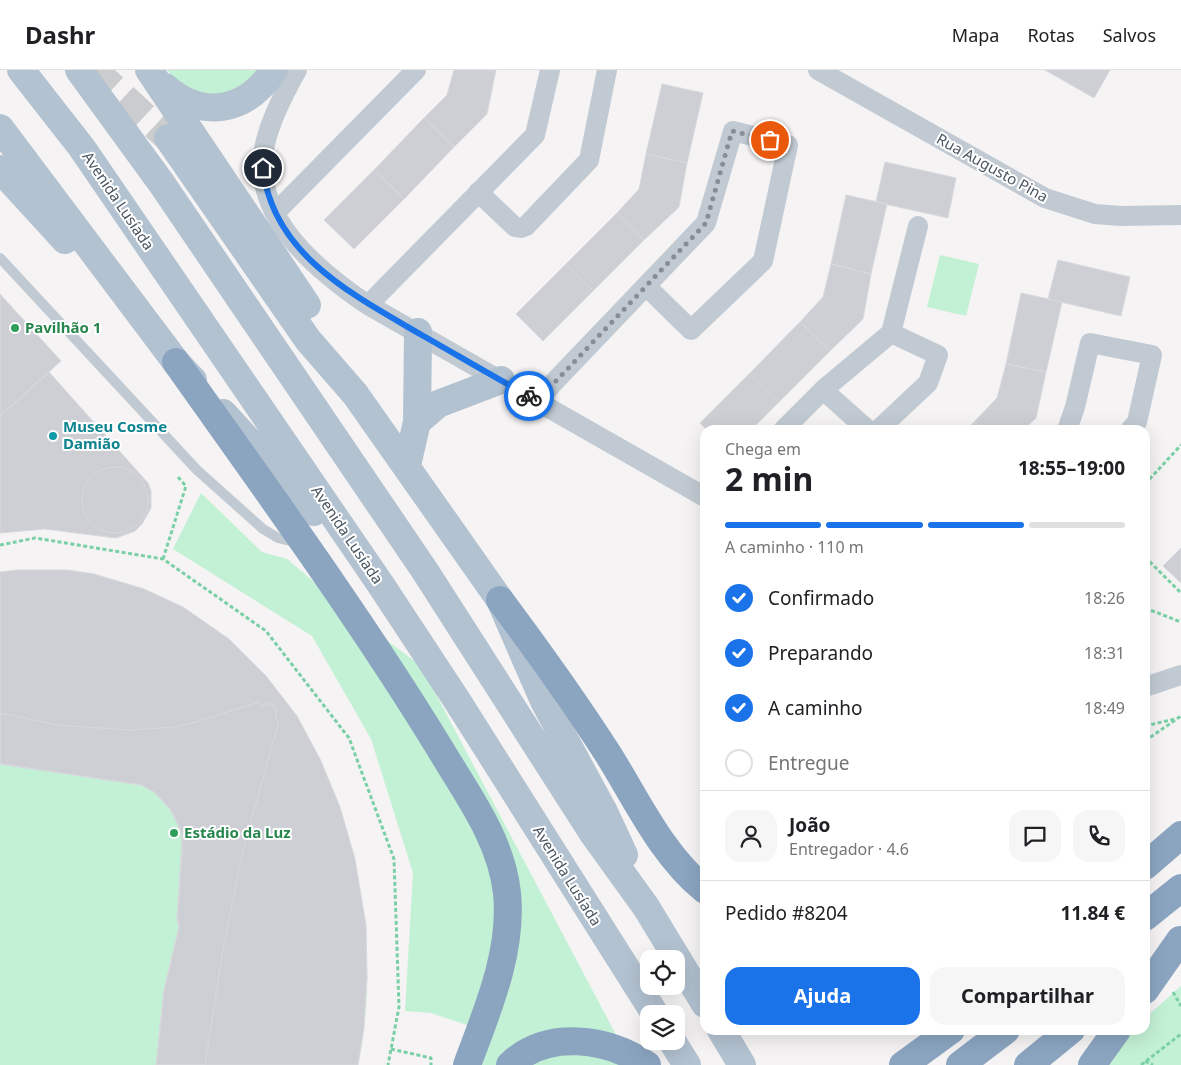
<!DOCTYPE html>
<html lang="pt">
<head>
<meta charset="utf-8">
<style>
	body { margin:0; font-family:"Noto Sans",sans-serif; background:#f6f6f6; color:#202124; height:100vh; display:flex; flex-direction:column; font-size:19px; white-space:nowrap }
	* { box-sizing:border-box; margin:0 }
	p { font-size:16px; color:#757577 }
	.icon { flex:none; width:28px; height:28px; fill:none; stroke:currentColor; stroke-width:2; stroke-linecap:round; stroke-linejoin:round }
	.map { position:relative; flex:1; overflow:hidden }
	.side { position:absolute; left:700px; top:355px; width:450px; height:610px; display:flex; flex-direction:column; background:#fff; border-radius:15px; box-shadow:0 5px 20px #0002 }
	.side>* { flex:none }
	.fabs { position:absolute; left:640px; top:880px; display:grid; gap:10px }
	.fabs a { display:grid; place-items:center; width:45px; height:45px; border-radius:10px; background:#fff; box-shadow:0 5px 20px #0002; font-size:25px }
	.pin { position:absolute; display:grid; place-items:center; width:42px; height:42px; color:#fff; margin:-21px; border:2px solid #fff; border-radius:50%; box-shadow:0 1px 5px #0007 }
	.courier { position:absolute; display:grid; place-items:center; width:50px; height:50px; margin:-25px; border:4px solid #1a73e8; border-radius:50%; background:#fff; color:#222; box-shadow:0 1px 6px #0007 }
	.headline em { font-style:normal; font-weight:700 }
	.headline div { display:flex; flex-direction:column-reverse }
	.headline { display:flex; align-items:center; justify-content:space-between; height:85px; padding:0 25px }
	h1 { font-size:32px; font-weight:700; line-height:38px }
	.bar { display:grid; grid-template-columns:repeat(4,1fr); gap:8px 5px; align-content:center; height:60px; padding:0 25px }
	.bar i { height:6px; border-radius:4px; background:#e0e0e0 }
	.bar .selected { background:#1a73e8 }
	.bar p { grid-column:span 4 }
	.line { display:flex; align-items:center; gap:12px; padding:0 25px; border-top:1px solid #e0e0e0 }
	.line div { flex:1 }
	.round { display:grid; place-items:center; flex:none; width:52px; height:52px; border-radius:15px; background:#f6f6f6 }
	ol { padding:0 25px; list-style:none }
	li { display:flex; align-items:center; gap:15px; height:55px }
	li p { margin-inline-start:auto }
	li .icon { padding:5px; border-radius:50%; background:#1a73e8; color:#fff; stroke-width:4 }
	li:last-child { color:#757577 }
	li i { width:28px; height:28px; border:2px solid #e0e0e0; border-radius:50% }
	.cta { display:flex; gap:10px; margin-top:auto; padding:10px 25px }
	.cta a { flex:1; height:58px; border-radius:15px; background:#1a73e8; color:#fff; font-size:20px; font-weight:700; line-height:58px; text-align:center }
	.cta a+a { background:#f6f6f6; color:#202124 }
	header { display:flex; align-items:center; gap:30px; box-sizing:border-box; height:70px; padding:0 25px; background:#fff; border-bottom:1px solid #e0e0e0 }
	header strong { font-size:24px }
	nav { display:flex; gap:28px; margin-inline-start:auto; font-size:18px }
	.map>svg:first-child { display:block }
	.green { fill:#c3f1d5 }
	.building { fill:#cdcfd5; stroke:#d7d9de }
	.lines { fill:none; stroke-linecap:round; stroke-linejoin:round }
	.primary-tunnel { stroke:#caccce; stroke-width:28; stroke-dasharray:28 14; stroke-linecap:butt }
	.path { stroke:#7ad0a6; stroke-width:3; stroke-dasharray:4 2.5; stroke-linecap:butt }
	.lane { stroke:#c1cad2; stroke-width:10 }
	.street { stroke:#c1cad2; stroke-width:20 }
	.primary { stroke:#b3c2d1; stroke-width:28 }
	.highway { stroke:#8ba5c1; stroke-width:28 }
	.done { stroke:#868d94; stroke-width:5; stroke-dasharray:0 9 }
	.route { stroke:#1a73e8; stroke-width:6 }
	.leisure-dot { fill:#2e9e5b; stroke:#fff; stroke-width:2 }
	.culture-dot { fill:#0f9aa8; stroke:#fff; stroke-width:2 }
	.labels { text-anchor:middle; stroke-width:4; stroke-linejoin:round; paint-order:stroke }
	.street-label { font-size:15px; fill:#4a5661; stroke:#fff }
	.leisure-label { font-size:15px; font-weight:bold; fill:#27864d; stroke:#fff; text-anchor:start }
	.culture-label { font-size:15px; font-weight:bold; fill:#0d838f; stroke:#fff; text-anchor:start }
</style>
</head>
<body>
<header>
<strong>Dashr</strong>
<nav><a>Mapa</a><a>Rotas</a><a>Salvos</a></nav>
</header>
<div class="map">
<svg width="1181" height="995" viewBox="0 0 1181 995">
	<rect width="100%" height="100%" fill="#f5f3f3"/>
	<!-- green -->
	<path class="green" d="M167 0H261C256 5 251 13 244 17 217 33 186 23 167 0Z
		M940 185 979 194 966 246 927 237Z
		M201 423 262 482 287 489 352 544 421 596 632 995H482L491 963 431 943 405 941 413 803 371 669 312 566 173 479Z
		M68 500C240 525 334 661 360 822 370 879 370 939 358 995H0V502Z
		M1181 916V995H1106L1132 960H1145V948Z"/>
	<!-- building -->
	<path class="building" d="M454 0H496L487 44 454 77 424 48 447 25Z
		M1045 0H1110L1094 28Z
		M662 14 703 23 687 93 646 84Z
		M424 48 454 77 404 129 374 100Z
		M646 84 687 93 679 137 644 170 617 143 639 119Z
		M885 92 956 108 948 148 876 132Z
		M374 100 404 129 354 179 324 150Z
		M846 125 887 134 871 204 831 194Z
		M617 143 644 170 593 221 566 194Z
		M1058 190 1130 207 1121 246 1048 229Z
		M566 194 593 221 543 271 516 244Z
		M831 194 871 204 863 249 830 281 800 252 823 227Z
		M1021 223 1062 232 1046 302 1006 294Z
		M0 224 61 291 0 346Z
		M800 252 830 281 779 332 750 303Z
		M1006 294 1046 302 1036 348 1023 360H983L974 352 997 328Z
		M49 302 148 413 151 421V438L142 454 135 461 116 468 45 459 0 463V346Z
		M750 303 779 332 751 360H707L700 353Z
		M974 352 983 360H966Z
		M82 430a33 33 0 1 1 66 0a33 33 0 1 1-66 0Z
		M1181 478V513L1163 496Z
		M17 500H68L94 504 144 519 183 537 229 569 266 606 297 646 321 691 340 737 355 789 366 855 367 907 364 958 358 995H156L164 920 179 857 177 849 183 777 181 762 170 739 154 722 141 715 0 694V502Z
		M259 632 262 636 270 633 276 637V649L279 651 243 780 222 886 205 995H156L164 920 179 857 177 849 182 769 178 753 170 739 154 722 141 715 0 694V643L57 655 130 660 174 657 196 652Z"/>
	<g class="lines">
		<!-- primary-tunnel -->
		<path class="primary-tunnel" d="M92 0 101 6 168 68"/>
		<!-- path -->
		<path class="path" d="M1145 414 1181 375
			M0 475 35 468 163 489 266 561 349 668 394 789 399 937 388 995
			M1145 487 1181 523
			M163 489 186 416 177 406
			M1145 538 1181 552
			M1145 656 1175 649
			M1145 671 1181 646
			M1173 922 1181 936
			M391 979 431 988V995
			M1145 991 1153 995
			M1141 995 1181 964"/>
		<!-- lane -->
		<path class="lane" d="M0 188 197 400 263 459 278 468 298 473"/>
		<!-- street -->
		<path class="street" d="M297 0C284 23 271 48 265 74 249 145 316 200 368 235L705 427
			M818 0 1045 128 1095 144 1121 146 1181 145
			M478 122 515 157 521 158 526 156 589 90 607 0
			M275 143 416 0
			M368 235 535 65 550 0
			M823 320 868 360
			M538 330 556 310 706 153 733 61 788 75 763 191 691 260 646 216
			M783 360 823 320 891 263 918 156
			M878 360 928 313 938 285 891 263
			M1067 360 1075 337 1090 273 1152 285 1137 352 1130 360
			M1145 617 1181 605"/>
		<!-- primary -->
		<path class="primary" d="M21 0 82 78 381 515 458 632 655 944
			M79 0 162 114 425 501 592 762 646 837 705 934
			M149 0 307 235
			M165 17C203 50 246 42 274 0
			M0 58 176 292 193 310
			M168 68 308 270 355 324 500 530 544 631 604 742 624 785
			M0 99 65 170
			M223 343 314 442
			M417 352 438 334 501 310
			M407 395 417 352 418 262
			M721 960 742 995
			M672 971 687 995"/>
		<!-- highway -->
		<path class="highway" d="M176 292C266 419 358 545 439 677 466 723 501 768 507 823 513 882 487 941 467 995
			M500 530C538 581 574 631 608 684 637 730 661 784 705 820
			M1145 796 1181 765
			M1145 847 1181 818
			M1145 920 1180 870
			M510 995C547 959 608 968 647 995
			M903 995 951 960
			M960 995 1006 960
			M1028 995 1071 960
			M1092 995 1117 960"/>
	</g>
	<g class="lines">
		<!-- done -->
		<path class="done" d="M529 326 538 330 706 153 732 61 770 70"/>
		<!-- route -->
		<path class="route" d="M263 98C272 184 353 225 420 264 457 285 492 306 529 326"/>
	</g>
	<!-- markers -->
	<g class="leisure-dot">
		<circle cx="15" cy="258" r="5"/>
		<circle cx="174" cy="763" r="5"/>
	</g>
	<circle class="culture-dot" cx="53" cy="366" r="5"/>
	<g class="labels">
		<!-- street labels -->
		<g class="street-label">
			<text transform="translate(992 98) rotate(29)" y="5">Rua Augusto Pina</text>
			<text transform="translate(118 131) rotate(56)" y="5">Avenida Lusíada</text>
			<text transform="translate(347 465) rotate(56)" y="5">Avenida Lusíada</text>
			<text transform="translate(567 806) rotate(58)" y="5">Avenida Lusíada</text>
		</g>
		<!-- leisure labels -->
		<g class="leisure-label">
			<text x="25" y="263">Pavilhão 1</text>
			<text x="184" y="768">Estádio da Luz</text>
		</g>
		<!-- culture labels -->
		<g class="culture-label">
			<text x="63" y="362">Museu Cosme<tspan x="63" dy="17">Damião</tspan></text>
		</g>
	</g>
</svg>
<div class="fabs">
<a><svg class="icon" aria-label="locate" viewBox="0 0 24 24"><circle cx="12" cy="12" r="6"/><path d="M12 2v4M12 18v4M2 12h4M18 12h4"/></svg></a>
<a><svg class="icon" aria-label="layers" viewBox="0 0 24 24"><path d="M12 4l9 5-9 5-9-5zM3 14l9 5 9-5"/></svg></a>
</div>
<div class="pin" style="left:770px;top:70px;background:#ea580c"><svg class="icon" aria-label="bag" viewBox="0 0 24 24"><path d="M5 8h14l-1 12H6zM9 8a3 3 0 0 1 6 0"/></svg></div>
<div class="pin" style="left:263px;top:98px;background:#1f2937"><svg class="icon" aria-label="home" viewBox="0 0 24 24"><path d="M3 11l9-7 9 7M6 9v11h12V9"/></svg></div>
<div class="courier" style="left:529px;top:326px"><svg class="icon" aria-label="bike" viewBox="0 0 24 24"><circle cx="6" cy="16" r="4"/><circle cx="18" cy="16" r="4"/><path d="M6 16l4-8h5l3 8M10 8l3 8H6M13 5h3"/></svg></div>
<section class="side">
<div class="headline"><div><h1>2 min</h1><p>Chega em</p></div><em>18:55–19:00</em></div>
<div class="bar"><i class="selected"></i><i class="selected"></i><i class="selected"></i><i></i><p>A caminho · 110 m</p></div>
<ol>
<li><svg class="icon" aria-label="check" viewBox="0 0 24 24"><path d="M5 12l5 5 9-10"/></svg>Confirmado<p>18:26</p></li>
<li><svg class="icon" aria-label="check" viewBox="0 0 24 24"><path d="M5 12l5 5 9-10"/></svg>Preparando<p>18:31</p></li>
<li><svg class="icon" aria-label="check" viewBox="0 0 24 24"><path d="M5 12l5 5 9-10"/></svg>A caminho<p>18:49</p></li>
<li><i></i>Entregue</li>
</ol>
<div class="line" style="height:90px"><a class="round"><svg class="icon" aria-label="person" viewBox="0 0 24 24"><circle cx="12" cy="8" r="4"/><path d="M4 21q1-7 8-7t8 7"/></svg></a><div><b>João</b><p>Entregador · 4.6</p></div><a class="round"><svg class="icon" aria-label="chat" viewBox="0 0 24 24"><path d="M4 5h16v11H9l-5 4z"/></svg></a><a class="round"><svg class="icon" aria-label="phone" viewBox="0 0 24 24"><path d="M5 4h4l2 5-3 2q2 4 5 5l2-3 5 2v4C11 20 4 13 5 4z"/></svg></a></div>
<div class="line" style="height:65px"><div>Pedido #8204</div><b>11.84 €</b></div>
<div class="cta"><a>Ajuda</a><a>Compartilhar</a></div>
</section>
</div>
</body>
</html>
